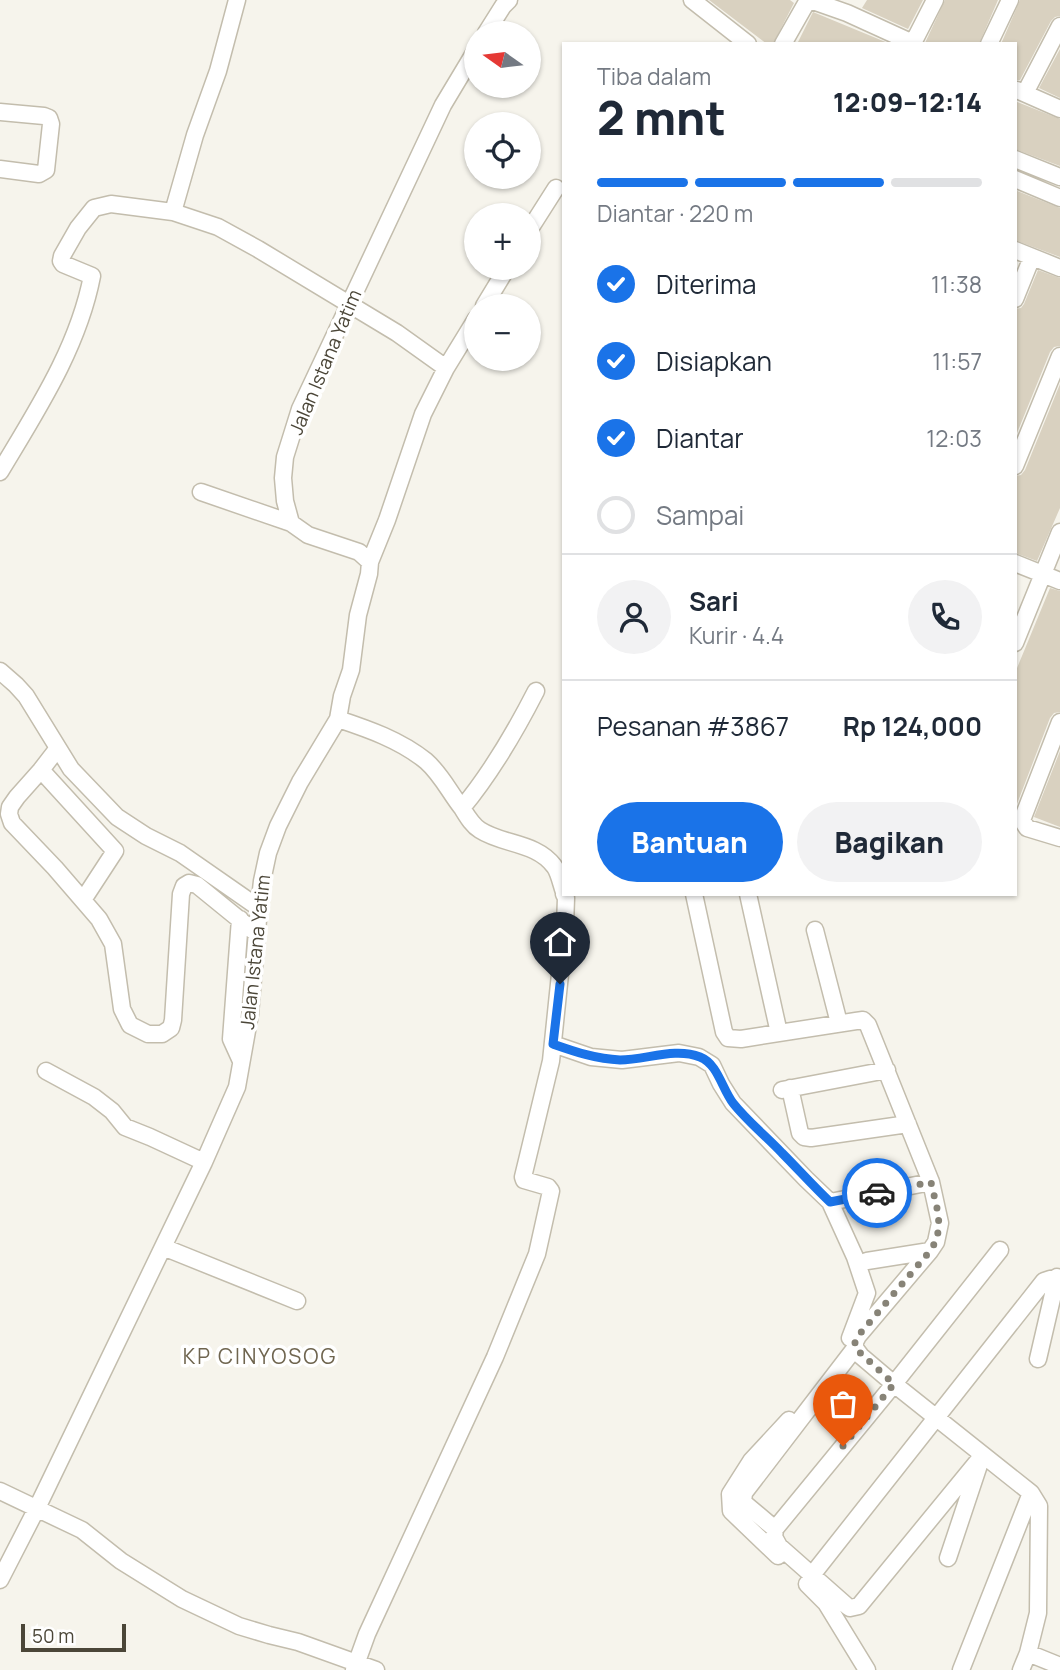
<!DOCTYPE html>
<html lang="id">
<head>
<meta charset="utf-8">
<style>
	body { margin:0; font-family:Manrope,sans-serif; background:#f2f2f3; color:#1f2937; height:100vh; display:flex; flex-direction:column; font-size:26px; white-space:nowrap }
	* { box-sizing:border-box; margin:0 }
	p { font-size:23px; color:#747a83 }
	.icon { flex:none; width:38px; height:38px; fill:none; stroke:currentColor; stroke-width:2; stroke-linecap:round; stroke-linejoin:round }
	.map { position:relative; flex:1; overflow:hidden }
	.panel { position:absolute; left:562px; top:42px; width:455px; height:854px; display:flex; flex-direction:column; background:#fff; border-radius:0px; box-shadow:0 2px 5px #0004 }
	.panel>* { flex:none }
	.needle { width:46px; rotate:284deg }
	.buttons { position:absolute; left:464px; top:21px; display:grid; gap:14px }
	.buttons a { display:grid; place-items:center; width:77px; height:77px; border-radius:50%; background:#fff; box-shadow:0 2px 5px #0004; font-size:35px }
	.scale { position:absolute; left:21px; bottom:18px; width:105px; box-sizing:border-box; padding-left:7px; border:4px solid #4b4638; border-top:0; font-size:19px; line-height:24px; white-space:nowrap; color:#4b4638; -webkit-text-stroke:5px #fff; paint-order:stroke }
	.pin { position:absolute; display:grid; place-items:center; width:60px; height:60px; color:#fff; margin:-72px -30px; border-radius:50% 50% 50% 0; rotate:-45deg; box-shadow:0 0 7px #0007 }
	.pin .icon { rotate:45deg }
	.courier { position:absolute; display:grid; place-items:center; width:70px; height:70px; margin:-35px; border:5px solid #1a73e8; border-radius:50%; background:#fff; color:#222; box-shadow:0 2px 9px #0007 }
	.headline em { font-style:normal; font-weight:800 }
	.headline div { display:flex; flex-direction:column-reverse }
	.headline { display:flex; align-items:center; justify-content:space-between; height:119px; padding:0 35px }
	h1 { font-size:46px; font-weight:800; line-height:52px }
	.bar { display:grid; grid-template-columns:repeat(4,1fr); gap:10px 7px; align-content:center; height:84px; padding:0 35px }
	.bar i { height:9px; border-radius:5px; background:#e0e1e3 }
	.bar .on { background:#1a73e8 }
	.bar p { grid-column:span 4 }
	.line { display:flex; align-items:center; gap:18px; padding:0 35px; border-top:2px solid #e0e1e3 }
	.line div { flex:1 }
	.round { display:grid; place-items:center; flex:none; width:74px; height:74px; border-radius:37px; background:#f2f2f3 }
	ol { padding:0 35px; list-style:none }
	li { display:flex; align-items:center; gap:21px; height:77px }
	li p { margin-inline-start:auto }
	li .icon { padding:7px; border-radius:50%; background:#1a73e8; color:#fff; stroke-width:4 }
	li:last-child { color:#747a83 }
	li i { width:38px; height:38px; border:4px solid #e0e1e3; border-radius:50% }
	.primary-button { display:flex; gap:14px; margin-top:auto; padding:14px 35px }
	.primary-button a { flex:1; height:80px; border-radius:42px; background:#1a73e8; color:#fff; font-size:28px; font-weight:800; line-height:80px; text-align:center }
	.primary-button a+a { background:#f2f2f3; color:#1f2937 }
	.map>svg:first-child { display:block }
	.building { fill:#d9d1c0 }
	.lines { fill:none; stroke-linecap:round; stroke-linejoin:round }
	.minor-casing { stroke:#c3bdad; stroke-width:19 }
	.minor { stroke:#fff; stroke-width:16 }
	.done { stroke:#878377; stroke-width:7; stroke-dasharray:0 12.6 }
	.route { stroke:#1a73e8; stroke-width:9 }
	.labels { text-anchor:middle; stroke-width:7; stroke-linejoin:round; paint-order:stroke }
	.street-label { font-size:19px; fill:#4b4638; stroke:#fff }
	.neighbourhood-label { font-size:21px; letter-spacing:2px; fill:#6f654f; stroke:#fff }
</style>
</head>
<body>
<div class="map">
<svg width="1060" height="1670" viewBox="0 0 1060 1670">
	<rect width="100%" height="100%" fill="#f6f4ec"/>
	<!-- building -->
	<path class="building" d="M709 0H790L794 3 773 44H767Z
		M867 0H923L908 29 862 8Z
		M945 0H998L979 44 925 43Z
		M1020 0H1060V16L1055 17 1051 21 1020 80H1015V44H1001Z
		M813 12 888 43V44H797Z
		M1060 49V98L1039 88Z
		M1015 101 1060 119V166L1015 149Z
		M1015 190 1060 208V257L1015 240Z
		M1038 270 1060 278V346L1054 347 1050 352 1015 438V309L1021 308 1024 304Z
		M1060 384V508L1037 561 1015 553V476L1021 475 1025 470Z
		M1050 588 1060 591V712L1054 713 1050 718 1015 809V673Z
		M1060 751V827L1034 817Z"/>
	<g class="lines">
		<defs>
			<path id="minor" d="M692 0 748 44
				M810 0 847 13 915 44
				M486 33 503 6 509 0
				M913 43 935 0
				M783 44 808 0
				M989 44 1010 0
				M1017 90 1060 109
				M1025 93 1060 26
				M0 112 44 116 49 118 51 124 46 170 39 174 0 169
				M1015 159 1060 177
				M1015 179 1060 198
				M173 212 195 135 218 71 237 0
				M528 232 556 188
				M1015 250 1060 268
				M1015 299 1032 257
				M484 306 507 268
				M1015 466 1060 356
				M0 472C37 410 78 348 92 276L63 264 61 261 62 256 78 228 94 208 111 204 173 212 218 227 258 249 397 333 446 368
				M201 492 291 523
				M370 562 387 520 423 414 446 368 476 319
				M1015 563 1060 581
				M1015 643 1060 532
				M0 671 16 685 26 696 71 769 117 817 146 836 180 853 259 908
				M338 719C368 729 400 740 426 761 441 774 450 793 462 808 491 773 515 732 536 691
				M1060 722 1022 820 1027 828 1060 838
				M58 748 41 770 17 797 10 807 9 814 12 823 55 868 99 919 113 944 122 1009 130 1025 148 1034H162L171 1028 173 1020 181 894 184 886 189 883 197 885 256 933
				M41 770 115 851 83 900
				M462 808C467 816 472 825 480 830 503 845 536 842 554 866 559 872 561 884 564 892
				M694 894 724 1032 728 1038 741 1039 856 1021 863 1020 868 1025 931 1182 940 1223 936 1242 930 1251 858 1336 855 1342V1348L861 1356 894 1384 1031 1493 1039 1506 1038 1613 1028 1653 1021 1670
				M748 894 779 1033
				M240 919 231 1039 241 1061
				M815 930 839 1023
				M553 1044 591 1057 622 1060 679 1053 699 1057 712 1065 721 1084 733 1103 806 1179 830 1202 931 1182
				M46 1071 94 1097 112 1111 125 1127 150 1137 204 1162
				M790 1088 800 1133 804 1137 811 1138 908 1124
				M782 1090 887 1070
				M830 1202 855 1257 867 1293 850 1338
				M163 1247 297 1301
				M867 1261 930 1251
				M855 1348 744 1493 743 1502 775 1529 774 1537 779 1546 847 1606 850 1608 859 1606 982 1456 948 1558
				M1038 1359 1057 1277
				M0 1491 82 1530 121 1561 182 1599 239 1626 269 1635 298 1642 376 1670
				M775 1529 894 1384 1000 1250
				M778 1556 731 1511 730 1494 751 1461 789 1420
				M812 1575 1044 1281 1050 1279 1060 1278
				M0 1580 37 1508 204 1162 237 1087 250 1014 259 908 262 881 268 853 278 826 300 782 338 719 342 696 351 670 358 615 369 574 370 562 359 552 308 535 291 523 285 501 283 478 285 457 300 409 443 105 476 50
				M807 1584 826 1603 867 1670
				M1028 1653 1060 1666
				M354 1670 367 1634 495 1357 537 1254 551 1191 548 1187 524 1180 523 1177 551 1061 565 926 566 898 564 894
				M961 1670 1031 1493"/>
		</defs>
		<!-- minor casing -->
		<use href="#minor" class="minor-casing"/>
		<!-- minor -->
		<use href="#minor" class="minor"/>
	</g>
	<g class="lines">
		<!-- done -->
		<path class="done" d="M843 1446 894 1384 855 1348V1342L858 1336 930 1251C946 1228 936 1207 931 1182L877 1193"/>
		<!-- route -->
		<path class="route" d="M560 984 553 1044C576 1052 596 1059 620 1060 646 1060 675 1047 700 1057 718 1064 722 1089 733 1103 747 1121 766 1136 782 1153 798 1169 813 1186 830 1202L877 1193"/>
	</g>
	<g class="labels">
		<!-- street labels -->
		<g class="street-label">
			<text transform="translate(325 362) rotate(-67)" y="7">Jalan Istana Yatim</text>
			<text transform="translate(255 952) rotate(-84)" y="7">Jalan Istana Yatim</text>
		</g>
		<!-- neighbourhood labels -->
		<g class="neighbourhood-label">
			<text x="260" y="1364">KP CINYOSOG</text>
		</g>
	</g>
</svg>
<div class="buttons">
<a><svg class="needle" viewBox="-14 -14 28 28"><path d="M0-13l5 13h-10z" fill="#e53935"/><path d="M0 13l5-13h-10z" fill="#747a83"/></svg></a>
<a><svg class="icon" aria-label="locate" viewBox="0 0 24 24"><circle cx="12" cy="12" r="6"/><path d="M12 2v4M12 18v4M2 12h4M18 12h4"/></svg></a>
<a>+</a>
<a>−</a>
</div>
<div class="scale">50 m</div>
<div class="pin" style="left:843px;top:1446px;background:#ea580c"><svg class="icon" aria-label="bag" viewBox="0 0 24 24"><path d="M5 8h14l-1 12H6zM9 8a3 3 0 0 1 6 0"/></svg></div>
<div class="pin" style="left:560px;top:984px;background:#1f2937"><svg class="icon" aria-label="home" viewBox="0 0 24 24"><path d="M3 11l9-7 9 7M6 9v11h12V9"/></svg></div>
<div class="courier" style="left:877px;top:1193px"><svg class="icon" aria-label="car" viewBox="0 0 24 24"><path d="M5 17H2v-5l4-1 3-4h7l3 4 3 1v5h-3M9 17h6M6 11h13"/><circle cx="7" cy="17" r="2"/><circle cx="17" cy="17" r="2"/></svg></div>
<section class="panel">
<div class="headline"><div><h1>2 mnt</h1><p>Tiba dalam</p></div><em>12:09–12:14</em></div>
<div class="bar"><i class="on"></i><i class="on"></i><i class="on"></i><i></i><p>Diantar · 220 m</p></div>
<ol>
<li><svg class="icon" aria-label="check" viewBox="0 0 24 24"><path d="M5 12l5 5 9-10"/></svg>Diterima<p>11:38</p></li>
<li><svg class="icon" aria-label="check" viewBox="0 0 24 24"><path d="M5 12l5 5 9-10"/></svg>Disiapkan<p>11:57</p></li>
<li><svg class="icon" aria-label="check" viewBox="0 0 24 24"><path d="M5 12l5 5 9-10"/></svg>Diantar<p>12:03</p></li>
<li><i></i>Sampai</li>
</ol>
<div class="line" style="height:126px"><a class="round"><svg class="icon" aria-label="person" viewBox="0 0 24 24"><circle cx="12" cy="8" r="4"/><path d="M4 21q1-7 8-7t8 7"/></svg></a><div><b>Sari</b><p>Kurir · 4.4</p></div><a class="round"><svg class="icon" aria-label="phone" viewBox="0 0 24 24"><path d="M5 4h4l2 5-3 2q2 4 5 5l2-3 5 2v4C11 20 4 13 5 4z"/></svg></a></div>
<div class="line" style="height:91px"><div>Pesanan #3867</div><b>Rp 124,000</b></div>
<div class="primary-button"><a>Bantuan</a><a>Bagikan</a></div>
</section>
</div>
</body>
</html>
